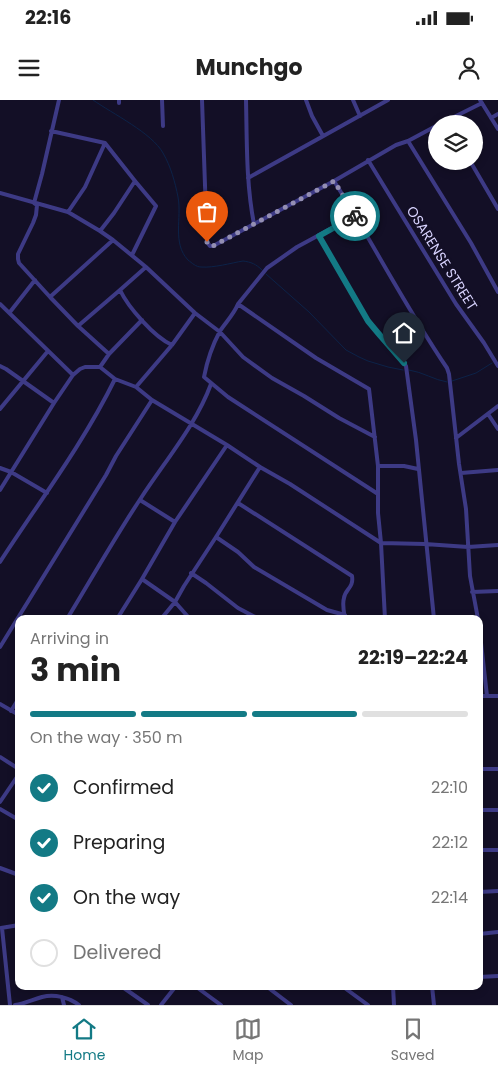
<!DOCTYPE html>
<html lang="en">
<head>
<meta charset="utf-8">
<style>
	body { margin:0; font-family:Poppins,sans-serif; background:#f2f2f2; color:#222; height:100vh; display:flex; flex-direction:column; font-size:19px; white-space:nowrap }
	* { box-sizing:border-box; margin:0 }
	p { font-size:16px; color:#767676 }
	.icon { flex:none; width:28px; height:28px; fill:none; stroke:currentColor; stroke-width:2; stroke-linecap:round; stroke-linejoin:round }
	.map { position:relative; flex:1; overflow:hidden }
	.side { position:absolute; left:15px; top:515px; width:468px; height:375px; display:flex; flex-direction:column; background:#fff; border-radius:10px; box-shadow:0 2px 8px #0003 }
	.side>* { flex:none }
	.tools { position:absolute; left:428px; top:15px; display:grid; gap:10px }
	.tools a { display:grid; place-items:center; width:55px; height:55px; border-radius:50%; background:#fff; box-shadow:0 2px 8px #0003; font-size:25px }
	.pin { position:absolute; display:grid; place-items:center; width:42px; height:42px; color:#fff; margin:-51px -21px; border-radius:50% 50% 50% 0; rotate:-45deg; box-shadow:0 0 5px #0007 }
	.pin .icon { rotate:45deg }
	.courier { position:absolute; display:grid; place-items:center; width:50px; height:50px; margin:-25px; border:4px solid #137a85; border-radius:50%; background:#fff; color:#222; box-shadow:0 1px 6px #0007 }
	.headline em { font-style:normal; font-weight:700 }
	.headline div { display:flex; flex-direction:column-reverse }
	.headline { display:flex; align-items:center; justify-content:space-between; height:85px; padding:0 15px }
	h1 { font-size:32px; font-weight:700; line-height:38px }
	.bar { display:grid; grid-template-columns:repeat(4,1fr); gap:8px 5px; align-content:center; height:60px; padding:0 15px }
	.bar i { height:6px; border-radius:4px; background:#e0e0e0 }
	.bar .current { background:#137a85 }
	.bar p { grid-column:span 4 }
	ol { padding:0 15px; list-style:none }
	li { display:flex; align-items:center; gap:15px; height:55px }
	li p { margin-inline-start:auto }
	li .icon { padding:5px; border-radius:50%; background:#137a85; color:#fff; stroke-width:4 }
	li:last-child { color:#767676 }
	li i { width:28px; height:28px; border:2px solid #e0e0e0; border-radius:50% }
	.status { display:flex; justify-content:space-between; align-items:center; height:35px; padding:0 25px; background:#fff; direction:ltr }
	.status svg { height:14px; fill:currentColor }
	header { display:flex; justify-content:space-between; align-items:center; height:65px; padding:0 15px; background:#fff; font-size:22px; font-weight:700 }
	.tabs { display:flex; justify-content:space-around; align-items:center; height:70px; border-top:1px solid #e0e0e0; background:#fff; font-size:14px; color:#767676 }
	.tabs a { display:grid; justify-items:center; gap:2px }
	.tabs .current { color:#137a85 }
	.map>svg:first-child { display:block }
	.lines { fill:none; stroke-linecap:round; stroke-linejoin:round }
	.stream { stroke:#0c2248; stroke-width:1 }
	.minor { stroke:#3d3a85; stroke-width:4 }
	.done { stroke:#948fb3; stroke-width:5; stroke-dasharray:0 9 }
	.route { stroke:#137a85; stroke-width:6 }
	.labels { text-anchor:middle; stroke-width:5; stroke-linejoin:round; paint-order:stroke }
	.street-label { font-size:14px; fill:#d9d4ff; stroke:#130f26 }
</style>
</head>
<body>
<div class="status"><b>22:16</b><svg viewBox="0 0 49 12"><path d="M0 12V9h3v3zM5 12V6h3v6zM10 12V3h3v9zM15 12V0h3v12zM26 1h20v11H26zM47 4h2v5h-2z"/></svg></div>
<header><svg class="icon" aria-label="menu" viewBox="0 0 24 24"><path d="M4 6h16M4 12h16M4 18h16"/></svg>Munchgo<svg class="icon" aria-label="person" viewBox="0 0 24 24"><circle cx="12" cy="8" r="4"/><path d="M4 21q1-7 8-7t8 7"/></svg></header>
<div class="map">
<svg width="498" height="905" viewBox="0 0 498 905">
	<rect width="100%" height="100%" fill="#130f26"/>
	<g class="lines">
		<!-- stream -->
		<path class="stream" d="M93 0C113 14 152 33 163 53 171 67 175 82 178 97 182 118 172 143 188 160 192 163 196 167 201 167 214 168 231 163 243 161 251 162 256 164 262 170
			M266 174 309 212 346 250 359 257 368 261 388 267 403 270
			M409 270C423 272 434 280 447 282
			M452 281 476 273 492 263"/>
		<!-- minor -->
		<path class="minor" d="M59 0 42 74 34 103 37 105 36 115 33 123 18 154V159L19 163 50 197 78 226 109 254
			M162 0 163 26
			M202 0 207 142 210 146H213L254 124 334 81 396 45 408 41 436 26
			M246 0C247 42 246 83 254 124
			M306 0 312 16 323 36
			M353 0 360 16
			M480 0 498 29
			M119 3V0
			M491 18 498 14
			M440 24 482 3
			M51 31 105 43 135 81 156 106 132 155
			M408 41 471 143 498 192
			M368 60 456 204 484 243 498 266
			M470 61 498 109
			M248 78 388 0
			M334 81C373 143 406 208 447 268L449 274 459 364 466 409 470 476 478 519
			M0 93 68 112 100 131 113 140 146 167 195 213 220 232 243 257 272 278 304 296 339 318 375 337
			M68 112 85 87 105 43
			M356 115 297 147 267 168 238 204C234 214 226 222 220 231 212 246 207 261 204 277L228 297 378 394
			M100 131 114 113 135 81
			M319 136 368 221 404 263 406 266 416 340 434 519
			M146 167 120 190C128 207 154 237 172 245
			M50 197 113 140
			M0 204 73 275
			M238 204 316 258 369 289 378 366V413L381 443 385 519
			M10 212 35 180
			M78 226 120 190
			M0 266 6 269 54 303
			M100 267 109 254 142 220
			M136 287 172 245 195 213
			M152 300 227 345 260 367
			M0 309 48 251
			M488 314 498 329
			M456 338 498 306
			M378 366H404L418 369
			M0 368 11 372 47 393
			M461 373 498 370
			M0 390 54 303 73 275 80 269 85 267H100L115 279 136 287 152 300 116 356 106 375 0 547
			M140 400 175 422
			M238 403 352 476C354 488 345 489 344 498 342 504 344 513 345 519
			M216 437 238 452 254 467 327 510 345 515
			M0 462C39 402 83 344 115 279
			M191 473 206 483 238 508 259 519
			M142 479 175 502 190 519
			M472 492 498 491
			M67 519C92 478 115 437 141 398 165 361 196 325 211 284
			M117 519 142 479 175 422 227 345
			M161 519 175 502 184 486 216 437 260 367 290 384 381 443 425 444 468 447 498 445
			M479 525 487 596
			M479 596H498
			M0 604 19 615
			M11 611 19 598
			M0 657 19 669
			M479 669H498
			M0 702 19 674
			M0 709 19 720
			M479 710H498
			M479 750H498
			M0 768 19 775
			M479 792 498 791
			M1 828 19 825
			M2 828 10 905
			M479 834 498 832
			M479 877 498 876
			M121 886 148 905
			M195 886 221 905
			M266 886 291 905
			M342 886 368 905
			M393 886 394 905
			M432 886 434 905
			M62 897 64 905
			M15 905C24 904 32 900 42 897 54 894 69 897 79 905
			M161 905 176 886"/>
	</g>
	<g class="lines">
		<!-- done -->
		<path class="done" d="M207 142 210 146H213L254 124 334 81 356 116H355"/>
		<!-- route -->
		<path class="route" d="M355 116 319 136 368 221 378 233 404 263"/>
	</g>
	<g class="labels">
		<!-- street labels -->
		<g class="street-label">
			<text transform="translate(442 158) rotate(58)" y="5">OSARENSE STREET</text>
		</g>
	</g>
</svg>
<div class="tools">
<a><svg class="icon" aria-label="layers" viewBox="0 0 24 24"><path d="M12 4l9 5-9 5-9-5zM3 14l9 5 9-5"/></svg></a>
</div>
<div class="pin" style="left:207px;top:142px;background:#ea580c"><svg class="icon" aria-label="bag" viewBox="0 0 24 24"><path d="M5 8h14l-1 12H6zM9 8a3 3 0 0 1 6 0"/></svg></div>
<div class="pin" style="left:404px;top:263px;background:#1f2937"><svg class="icon" aria-label="home" viewBox="0 0 24 24"><path d="M3 11l9-7 9 7M6 9v11h12V9"/></svg></div>
<div class="courier" style="left:355px;top:116px"><svg class="icon" aria-label="bike" viewBox="0 0 24 24"><circle cx="6" cy="16" r="4"/><circle cx="18" cy="16" r="4"/><path d="M6 16l4-8h5l3 8M10 8l3 8H6M13 5h3"/></svg></div>
<section class="side">
<div class="headline"><div><h1>3 min</h1><p>Arriving in</p></div><em>22:19–22:24</em></div>
<div class="bar"><i class="current"></i><i class="current"></i><i class="current"></i><i></i><p>On the way · 350 m</p></div>
<ol>
<li><svg class="icon" aria-label="check" viewBox="0 0 24 24"><path d="M5 12l5 5 9-10"/></svg>Confirmed<p>22:10</p></li>
<li><svg class="icon" aria-label="check" viewBox="0 0 24 24"><path d="M5 12l5 5 9-10"/></svg>Preparing<p>22:12</p></li>
<li><svg class="icon" aria-label="check" viewBox="0 0 24 24"><path d="M5 12l5 5 9-10"/></svg>On the way<p>22:14</p></li>
<li><i></i>Delivered</li>
</ol>
</section>
</div>
<nav class="tabs">
<a class="current"><svg class="icon" aria-label="home" viewBox="0 0 24 24"><path d="M3 11l9-7 9 7M6 9v11h12V9"/></svg>Home</a>
<a><svg class="icon" aria-label="map" viewBox="0 0 24 24"><path d="M3 6l6-2 6 2 6-2v14l-6 2-6-2-6 2zM9 4v14M15 6v14"/></svg>Map</a>
<a><svg class="icon" aria-label="saved" viewBox="0 0 24 24"><path d="M7 4h10v16l-5-4-5 4z"/></svg>Saved</a>
</nav>
</body>
</html>
